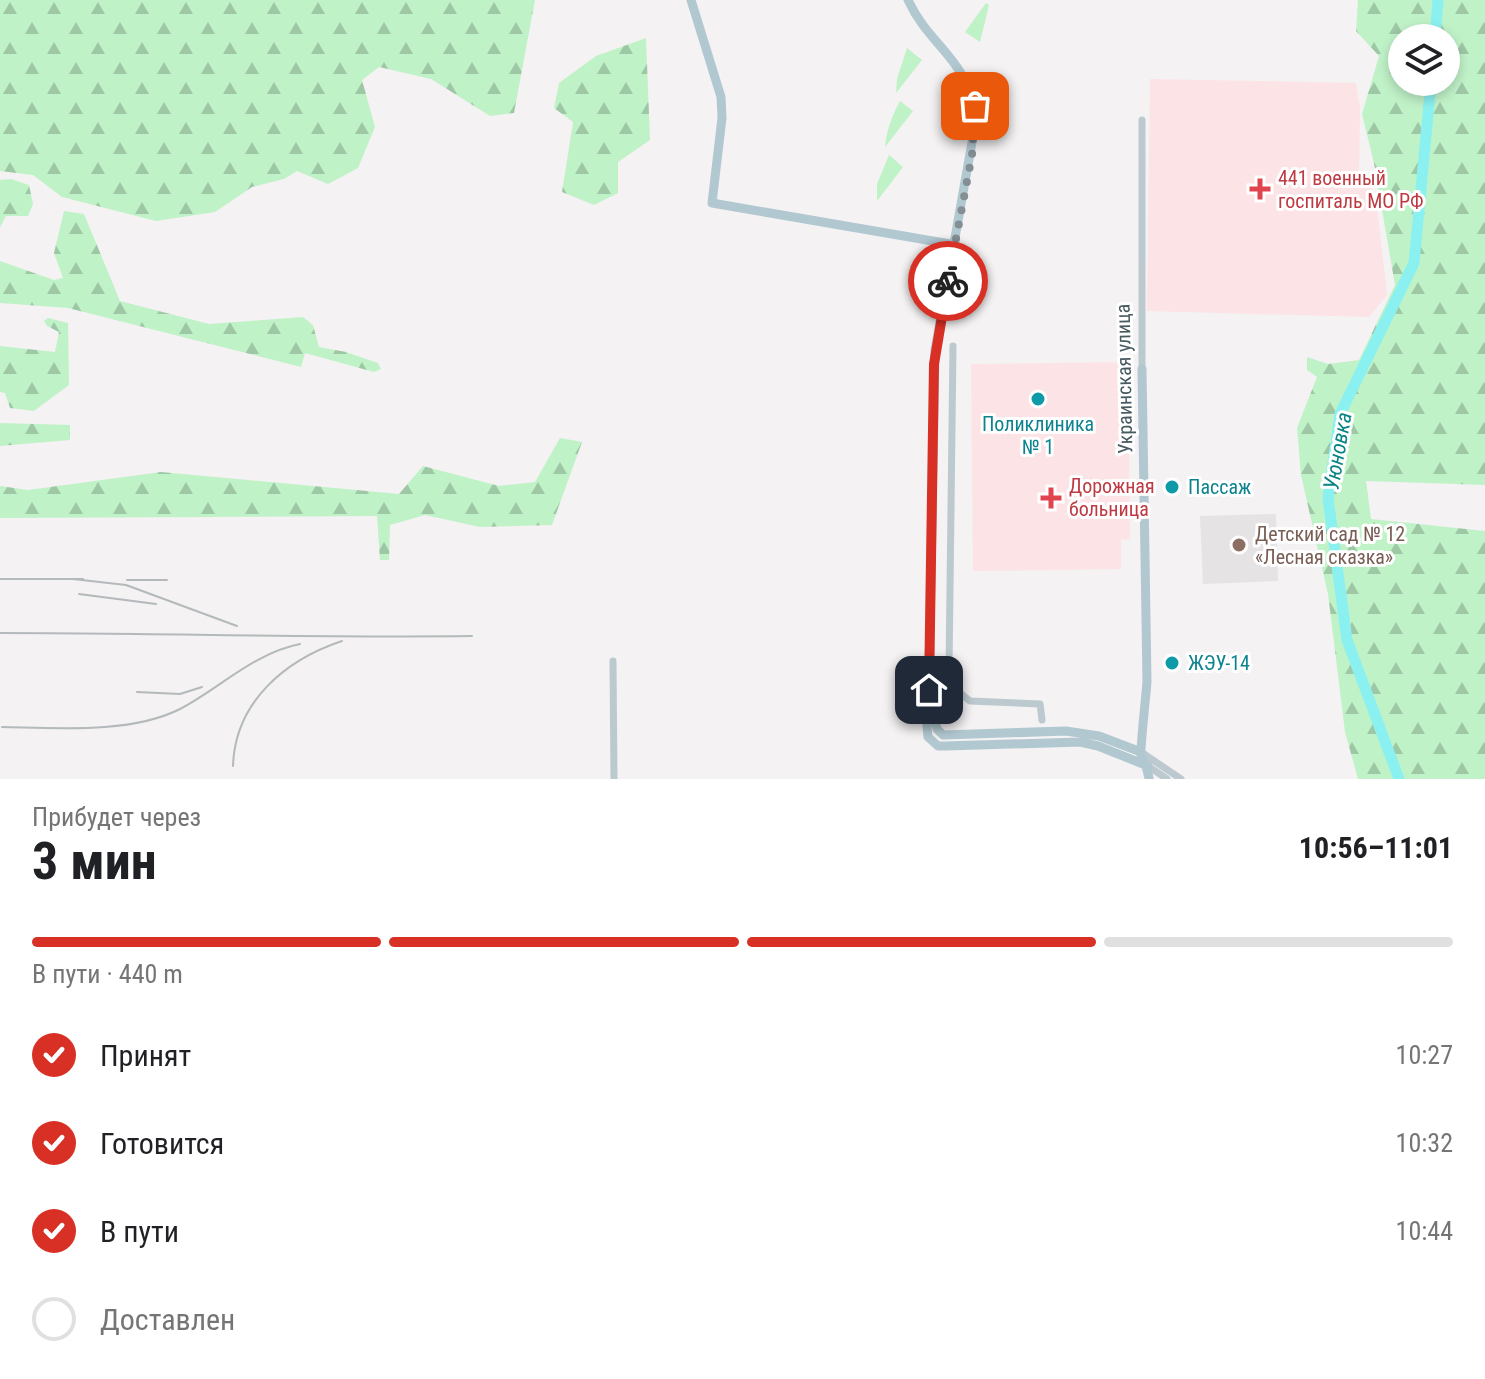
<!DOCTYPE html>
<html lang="ru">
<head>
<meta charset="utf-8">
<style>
	body { margin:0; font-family:"Roboto Condensed",sans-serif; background:#f6f6f6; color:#202124; height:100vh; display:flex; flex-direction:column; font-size:30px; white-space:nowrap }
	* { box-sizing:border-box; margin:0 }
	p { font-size:26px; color:#757577 }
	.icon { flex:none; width:44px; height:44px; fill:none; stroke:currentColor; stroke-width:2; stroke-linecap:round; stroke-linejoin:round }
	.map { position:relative; height:779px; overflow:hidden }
	.sheet { display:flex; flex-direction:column; background:#fff; flex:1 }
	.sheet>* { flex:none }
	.fabs { position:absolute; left:1388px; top:24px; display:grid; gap:16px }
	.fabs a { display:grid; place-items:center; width:72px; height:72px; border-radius:50%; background:#fff; box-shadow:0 4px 12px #0003; font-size:40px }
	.pin { position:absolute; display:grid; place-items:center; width:68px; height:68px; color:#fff; margin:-34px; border-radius:16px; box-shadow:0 4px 12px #0006 }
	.courier { position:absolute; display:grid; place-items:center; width:80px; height:80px; margin:-40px; border:6px solid #d93025; border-radius:50%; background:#fff; color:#222; box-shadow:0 2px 10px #0007 }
	.summary em { font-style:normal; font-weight:700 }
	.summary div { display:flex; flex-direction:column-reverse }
	.summary { display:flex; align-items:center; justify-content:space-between; height:136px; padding:0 32px }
	h1 { font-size:52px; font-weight:700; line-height:60px }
	.bar { display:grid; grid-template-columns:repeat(4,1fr); gap:12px 8px; align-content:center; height:96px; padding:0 32px }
	.bar i { height:10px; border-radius:6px; background:#e0e0e0 }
	.bar .on { background:#d93025 }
	.bar p { grid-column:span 4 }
	ol { padding:0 32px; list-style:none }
	li { display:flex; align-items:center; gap:24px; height:88px }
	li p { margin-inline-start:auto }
	li .icon { padding:8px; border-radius:50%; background:#d93025; color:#fff; stroke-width:4 }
	li:last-child { color:#757577 }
	li i { width:44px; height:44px; border:4px solid #e0e0e0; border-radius:50% }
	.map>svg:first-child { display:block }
	.education { fill:#e5e3e4 }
	.medical { fill:#fce3e6 }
	.green { fill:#c0f2c8 }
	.forest { fill:url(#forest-firs); fill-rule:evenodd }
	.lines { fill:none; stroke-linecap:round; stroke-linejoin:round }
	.river { stroke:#8bf1f0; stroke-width:11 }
	.minor { stroke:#bccacf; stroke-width:7 }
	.major { stroke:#b1c8d1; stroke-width:9 }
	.rail { stroke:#b4b9bc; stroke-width:2 }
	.done { stroke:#848f93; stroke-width:8; stroke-dasharray:0 14.4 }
	.route { stroke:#d93025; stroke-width:10 }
	.health-dot { fill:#e0444e; stroke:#fff; stroke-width:3 }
	.culture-dot { fill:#0f9aa8; stroke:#fff; stroke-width:3 }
	.education-dot { fill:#8d6e63; stroke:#fff; stroke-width:3 }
	.labels { text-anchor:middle; stroke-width:6; stroke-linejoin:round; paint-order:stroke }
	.health-label { font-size:20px; fill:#be3a42; stroke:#fff; text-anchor:start }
	.street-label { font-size:20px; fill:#485a60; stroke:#fff }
	.culture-label { font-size:20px; fill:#0d838f; stroke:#fff; text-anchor:start }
	.education-label { font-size:20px; fill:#785e54; stroke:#fff; text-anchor:start }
	.water-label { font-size:22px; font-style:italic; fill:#098484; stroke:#fff }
</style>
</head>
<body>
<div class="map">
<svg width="1485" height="779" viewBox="0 0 1485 779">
	<defs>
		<pattern id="forest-firs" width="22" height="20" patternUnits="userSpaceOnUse" patternTransform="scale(2)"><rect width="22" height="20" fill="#c0f2c8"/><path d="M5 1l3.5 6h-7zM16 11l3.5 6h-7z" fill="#9ec7a6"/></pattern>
	</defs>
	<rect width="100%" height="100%" fill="#f4f2f2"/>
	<!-- education -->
	<path class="education" d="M1276 514 1278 581 1203 584 1200 516Z"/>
	<!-- medical -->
	<path class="medical" d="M1150 79 1356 83 1360 108 1359 178 1367 179 1376 199 1387 295 1369 317 1147 311Z
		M1128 362 1130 539 1121 540V569L973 571 971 364Z"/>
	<!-- green -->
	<path class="green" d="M986 3 989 5 980 42 965 32Z
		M907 48 922 60 896 93 897 79Z
		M900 101 913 111 885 147C886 133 892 115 900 101Z
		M889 155 903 167 877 201V184Z"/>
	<!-- forest -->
	<path class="forest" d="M0 0H535L514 113 490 116 431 79 379 67 362 80 375 127 358 168 328 184 297 171 284 179 252 187 215 212 156 221 62 197 33 175 0 171Z
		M1358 0H1485V485L1366 481 1371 519 1485 531V779H1358L1345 732 1328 594 1301 475 1297 428 1317 377 1307 370V357L1328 364 1359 360 1395 285 1374 163 1362 114 1379 56 1356 31ZM1402 38H1446V82H1402Z
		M646 38 650 140 618 162V193L594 205 562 192 573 122 554 108 559 83 596 56Z
		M11 179 29 185 33 204 28 216H6L0 227V180Z
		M64 211 84 214 120 301 209 324 303 317 313 325 319 347 346 352 378 363 381 369 374 372 305 353 301 367 68 308 0 303V261L54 280 63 278 54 253Z
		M48 318 68 323 69 385 34 411 10 408 5 393 0 392V346L55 352 59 332 47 326 44 321Z
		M0 423 70 425V440L0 446Z
		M560 438 582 442 552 525 480 527 425 515 390 525 389 560H380L377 516 0 518V486L28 490 161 472 399 494 423 466 499 486 535 482Z"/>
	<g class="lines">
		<!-- river -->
		<path class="river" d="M1435 38 1438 0
			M1399 779 1347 640 1328 498 1340 414 1414 263 1431 82"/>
		<!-- minor -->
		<path class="minor" d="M953 346 949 670 954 688 970 701 1040 704 1042 720
			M1142 369V120
			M613 661 614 779
			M1141 752 1181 779
			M1148 766 1167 779"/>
		<!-- major -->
		<path class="major" d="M691 0 721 97 722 118 712 203 956 245
			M908 0C930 48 970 59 976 120L935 350 929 690 925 705 928 737 938 746H946L1080 742 1098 746 1148 766
			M1142 369 1147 682C1146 694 1140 751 1141 755 1144 764 1148 768 1149 779
			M929 690 937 729 943 735 1066 731 1099 736 1141 752"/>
		<!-- rail -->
		<path class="rail" d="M0 579H83
			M73 579 126 585 237 626
			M127 580H167
			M79 594 156 604
			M0 633C158 633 314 638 472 636
			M137 692 180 694 202 687
			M2 727C56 728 131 734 180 709 220 688 254 653 300 644
			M233 766C235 702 285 660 342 641"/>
	</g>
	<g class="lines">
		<!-- done -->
		<path class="done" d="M948 281 972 155 975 106"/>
		<!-- route -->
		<path class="route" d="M929 690 934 364 948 281"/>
	</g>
	<!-- markers -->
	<g class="health-dot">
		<path d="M1256 177h8v8h8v8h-8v8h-8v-8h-8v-8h8z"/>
		<path d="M1047 486h8v8h8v8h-8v8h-8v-8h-8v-8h8z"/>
	</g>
	<g class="culture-dot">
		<circle cx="1038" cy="399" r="8"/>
		<circle cx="1172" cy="487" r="8"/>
		<circle cx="1172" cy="663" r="8"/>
	</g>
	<circle class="education-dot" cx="1239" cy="545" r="8"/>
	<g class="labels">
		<!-- health labels -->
		<g class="health-label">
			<text x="1278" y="185">441 военный<tspan x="1278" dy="23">госпиталь МО РФ</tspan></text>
			<text x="1069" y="493">Дорожная<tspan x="1069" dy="23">больница</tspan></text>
		</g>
		<!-- street labels -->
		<g class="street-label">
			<text transform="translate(1124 379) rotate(-91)" y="7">Украинская улица</text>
		</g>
		<!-- culture labels -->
		<g class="culture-label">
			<text x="1038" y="431" text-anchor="middle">Поликлиника<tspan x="1038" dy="23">№ 1</tspan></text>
			<text x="1188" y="494">Пассаж</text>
			<text x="1188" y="670">ЖЭУ-14</text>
		</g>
		<!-- education labels -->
		<g class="education-label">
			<text x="1255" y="541">Детский сад № 12<tspan x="1255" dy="23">«Лесная сказка»</tspan></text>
		</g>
		<!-- water labels -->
		<g class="water-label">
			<text transform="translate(1337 451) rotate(-80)" y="8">Уюновка</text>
		</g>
	</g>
</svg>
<div class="fabs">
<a><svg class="icon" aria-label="layers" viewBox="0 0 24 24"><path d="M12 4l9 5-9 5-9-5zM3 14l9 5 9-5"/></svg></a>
</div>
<div class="pin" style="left:975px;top:106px;background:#ea580c"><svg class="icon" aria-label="bag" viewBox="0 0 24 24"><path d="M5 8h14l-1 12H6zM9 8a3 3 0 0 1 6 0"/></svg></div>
<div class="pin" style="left:929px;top:690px;background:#1f2937"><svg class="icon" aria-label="home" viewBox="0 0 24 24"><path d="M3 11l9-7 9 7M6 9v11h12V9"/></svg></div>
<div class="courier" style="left:948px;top:281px"><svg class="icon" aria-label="bike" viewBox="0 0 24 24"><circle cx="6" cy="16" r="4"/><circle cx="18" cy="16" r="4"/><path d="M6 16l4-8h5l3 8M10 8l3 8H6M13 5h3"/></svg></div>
</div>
<section class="sheet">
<div class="summary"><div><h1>3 мин</h1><p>Прибудет через</p></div><em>10:56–11:01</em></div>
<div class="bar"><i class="on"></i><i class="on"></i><i class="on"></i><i></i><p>В пути · 440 m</p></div>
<ol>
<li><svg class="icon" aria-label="check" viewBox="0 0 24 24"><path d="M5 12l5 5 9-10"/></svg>Принят<p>10:27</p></li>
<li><svg class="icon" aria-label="check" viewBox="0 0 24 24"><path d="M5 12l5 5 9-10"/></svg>Готовится<p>10:32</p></li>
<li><svg class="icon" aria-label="check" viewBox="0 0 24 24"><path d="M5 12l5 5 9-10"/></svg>В пути<p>10:44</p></li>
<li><i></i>Доставлен</li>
</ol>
</section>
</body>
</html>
